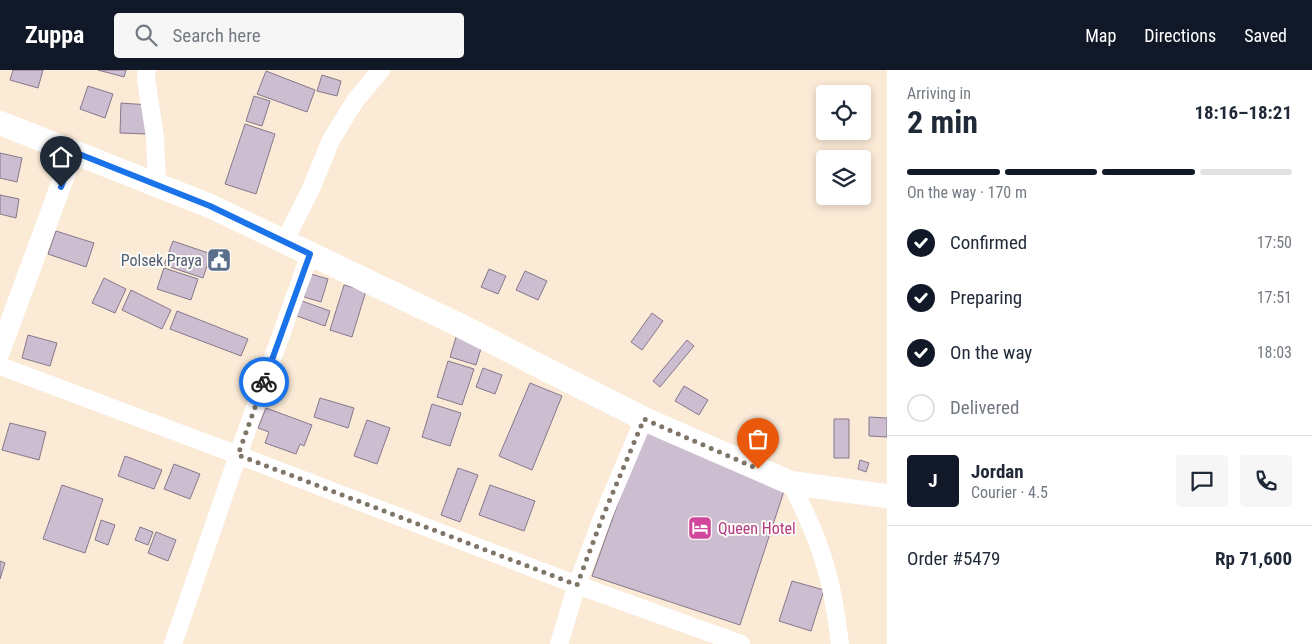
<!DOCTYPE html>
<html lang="en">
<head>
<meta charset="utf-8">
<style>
	body { margin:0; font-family:"Roboto Condensed",sans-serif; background:#f6f6f7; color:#1f2937; height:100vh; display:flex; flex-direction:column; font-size:19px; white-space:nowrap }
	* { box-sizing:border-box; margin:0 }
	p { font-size:16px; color:#747a83 }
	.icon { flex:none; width:28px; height:28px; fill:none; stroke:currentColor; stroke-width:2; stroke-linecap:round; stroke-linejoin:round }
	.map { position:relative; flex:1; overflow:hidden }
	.details { display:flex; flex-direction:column; background:#fff; width:425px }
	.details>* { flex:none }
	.controls { position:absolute; left:816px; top:15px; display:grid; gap:10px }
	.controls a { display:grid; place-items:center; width:55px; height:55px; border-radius:5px; background:#fff; box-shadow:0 2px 8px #0003; font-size:25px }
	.pin { position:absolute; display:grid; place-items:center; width:42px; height:42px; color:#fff; margin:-51px -21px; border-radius:50% 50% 50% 0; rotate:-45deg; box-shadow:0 0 5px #0007 }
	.pin .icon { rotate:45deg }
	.courier { position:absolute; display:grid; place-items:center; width:50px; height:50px; margin:-25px; border:4px solid #1a73e8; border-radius:50%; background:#fff; color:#222; box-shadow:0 1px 6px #0007 }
	.headline em { font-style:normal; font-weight:700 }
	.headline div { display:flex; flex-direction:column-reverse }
	.headline { display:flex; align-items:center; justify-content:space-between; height:85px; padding:0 20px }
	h1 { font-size:32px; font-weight:700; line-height:38px }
	.bar { display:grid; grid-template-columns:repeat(4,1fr); gap:8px 5px; align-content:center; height:60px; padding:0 20px }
	.bar i { height:6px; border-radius:4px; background:#e0e1e3 }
	.bar .current { background:#111827 }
	.bar p { grid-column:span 4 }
	.line { display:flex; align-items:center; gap:12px; padding:0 20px; border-top:1px solid #e0e1e3 }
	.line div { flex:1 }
	.round { display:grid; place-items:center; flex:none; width:52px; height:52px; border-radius:5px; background:#f6f6f7 }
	ol { padding:0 20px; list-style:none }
	li { display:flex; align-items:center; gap:15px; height:55px }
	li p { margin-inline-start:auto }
	li .icon { padding:5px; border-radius:50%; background:#111827; color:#fff; stroke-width:4 }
	li:last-child { color:#747a83 }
	li i { width:28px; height:28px; border:2px solid #e0e1e3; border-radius:50% }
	header { display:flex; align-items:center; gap:30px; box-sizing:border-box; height:70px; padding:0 25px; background:#111827; color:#fff }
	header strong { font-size:24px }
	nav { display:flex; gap:28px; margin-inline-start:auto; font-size:18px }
	.search { width:350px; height:45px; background:#f6f6f7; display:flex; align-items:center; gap:12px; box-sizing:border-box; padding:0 18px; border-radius:5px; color:#747a83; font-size:19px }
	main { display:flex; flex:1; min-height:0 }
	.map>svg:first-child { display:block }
	.building { fill:#ccbdd1; stroke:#86788b }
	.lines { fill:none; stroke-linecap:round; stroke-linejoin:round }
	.minor { stroke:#fff; stroke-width:18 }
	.tertiary { stroke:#fff; stroke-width:21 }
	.secondary { stroke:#fff; stroke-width:24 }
	.done { stroke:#7f7569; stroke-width:5; stroke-dasharray:0 9 }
	.route { stroke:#1a73e8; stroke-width:6 }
	.labels { text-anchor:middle; stroke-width:4; stroke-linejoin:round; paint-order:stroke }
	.service-label { font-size:16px; fill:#4e5e75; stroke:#fdfaf5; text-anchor:end }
	.hotel-label { font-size:16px; fill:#b23c85; stroke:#fdfaf5; text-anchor:start }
</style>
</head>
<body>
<header>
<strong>Zuppa</strong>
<div class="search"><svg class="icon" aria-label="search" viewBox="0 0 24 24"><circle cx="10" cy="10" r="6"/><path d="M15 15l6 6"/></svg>Search here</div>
<nav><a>Map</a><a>Directions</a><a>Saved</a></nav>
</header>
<main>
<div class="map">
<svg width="887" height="574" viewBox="0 0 887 574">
	<rect width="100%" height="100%" fill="#faead6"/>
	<!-- building -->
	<path class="building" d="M13 0H43L38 18 10 10Z
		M98 0H126L124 7Z
		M266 1 315 20 307 42 257 24Z
		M322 5 341 11 337 26 317 21Z
		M88 16 113 24 105 48 80 39Z
		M254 26 270 31 262 56 246 51Z
		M121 33 149 35 147 64 120 63Z
		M245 54 275 64 256 124 225 114Z
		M0 83 22 88 17 112 0 108Z
		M0 125 19 129 16 148 0 144Z
		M56 161 94 173 86 197 48 184Z
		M173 171 211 184 203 208 164 195Z
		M164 198 198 209 191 230 157 219Z
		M489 199 506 206 498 224 481 217Z
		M525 201 547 211 538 230 516 220Z
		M311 204 328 209 321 232 304 227Z
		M104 208 126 219 115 243 92 233Z
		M344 215 366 221 352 267 330 260Z
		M131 220 171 240 162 259 122 240Z
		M302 231 330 241 325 256 297 246Z
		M177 241 248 269 241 286 170 259Z
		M652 243 663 251 642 280 631 272Z
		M457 264 483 272 476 295 450 287Z
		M28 265 57 273 50 296 22 288Z
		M687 270 694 276 660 317 653 311Z
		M448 291 474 299 462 335 437 327Z
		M483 298 502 305 495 324 476 317Z
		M530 313 562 326 532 400 499 386Z
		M684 316 708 330 699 345 675 331Z
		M320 328 354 338 348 358 314 347Z
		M432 334 461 343 450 376 422 367Z
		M266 338 312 355 304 376 300 374 296 384 265 373 269 362 258 358Z
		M869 347 887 348V367L869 366Z
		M834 349H849V388H834Z
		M367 350 390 358 377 394 354 386Z
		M10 353 46 362 39 390 2 380Z
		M646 355 786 415 740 555 592 506Z
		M125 386 162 400 154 419 118 406Z
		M860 390 869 393 866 402 858 399Z
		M174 394 200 404 190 429 164 419Z
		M458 398 478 405 460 452 441 445Z
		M62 415 103 429 85 483 43 469Z
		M490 415 535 431 524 461 479 445Z
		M101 450 115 455 108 475 95 470Z
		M140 457 153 462 148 475 135 470Z
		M156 462 176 470 168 491 148 483Z
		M0 491 5 493 0 509Z
		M792 511 824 520 811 561 779 551Z"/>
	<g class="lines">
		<!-- minor -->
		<path class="minor" d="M147 0 146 9 155 67 157 115
			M284 172 311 119 331 70 355 31 381 0
			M0 296 238 385 577 515 741 574
			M791 413C805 442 819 471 827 502 834 526 837 550 840 574
			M173 574 238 385 310 184
			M559 574 577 515 603 446 644 349"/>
		<!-- tertiary -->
		<path class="tertiary" d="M0 281 73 82"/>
		<!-- secondary -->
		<path class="secondary" d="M0 53 210 136 455 253 644 349 791 413 887 426"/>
	</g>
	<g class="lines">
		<!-- done -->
		<path class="done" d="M264 312 238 385 577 515 603 446 644 349 758 399"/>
		<!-- route -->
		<path class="route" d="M61 117 74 82 210 136 310 184 264 312"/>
	</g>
	<!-- icons -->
	<defs>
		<symbol id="civic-square" viewBox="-11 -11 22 22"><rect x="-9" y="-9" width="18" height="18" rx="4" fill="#5c6f8a" stroke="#fdfaf5"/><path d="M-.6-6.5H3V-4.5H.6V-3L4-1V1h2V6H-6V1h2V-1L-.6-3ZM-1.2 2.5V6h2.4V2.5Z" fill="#fff"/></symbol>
		<symbol id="hotel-square" viewBox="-11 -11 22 22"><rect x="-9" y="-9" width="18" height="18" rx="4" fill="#d1479c" stroke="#fdfaf5"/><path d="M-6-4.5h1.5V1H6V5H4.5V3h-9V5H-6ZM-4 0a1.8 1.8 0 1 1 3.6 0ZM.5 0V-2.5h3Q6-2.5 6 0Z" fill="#fff"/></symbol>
	</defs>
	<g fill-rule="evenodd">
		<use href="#civic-square" x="205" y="176" width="28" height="28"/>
		<use href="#hotel-square" x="686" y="444" width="28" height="28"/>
	</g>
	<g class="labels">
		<!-- service labels -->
		<g class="service-label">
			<text x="202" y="196">Polsek Praya</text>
		</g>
		<!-- hotel labels -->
		<g class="hotel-label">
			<text x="718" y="464">Queen Hotel</text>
		</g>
	</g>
</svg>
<div class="controls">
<a><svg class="icon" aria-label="locate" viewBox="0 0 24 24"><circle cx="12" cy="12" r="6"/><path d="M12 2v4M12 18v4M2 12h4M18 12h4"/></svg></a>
<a><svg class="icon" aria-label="layers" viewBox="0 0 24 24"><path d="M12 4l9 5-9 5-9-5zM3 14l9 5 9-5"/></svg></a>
</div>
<div class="pin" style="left:758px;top:399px;background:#ea580c"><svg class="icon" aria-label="bag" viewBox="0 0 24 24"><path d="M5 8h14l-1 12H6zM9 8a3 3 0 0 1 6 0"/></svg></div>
<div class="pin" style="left:61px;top:117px;background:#1f2937"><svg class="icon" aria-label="home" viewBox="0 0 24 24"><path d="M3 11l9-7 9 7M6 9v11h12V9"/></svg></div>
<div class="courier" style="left:264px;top:312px"><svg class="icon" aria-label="bike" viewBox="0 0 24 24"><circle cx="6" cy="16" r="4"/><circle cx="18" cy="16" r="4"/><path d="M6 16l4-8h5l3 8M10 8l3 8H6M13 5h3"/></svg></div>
</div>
<section class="details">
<div class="headline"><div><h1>2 min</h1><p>Arriving in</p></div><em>18:16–18:21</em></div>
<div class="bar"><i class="current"></i><i class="current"></i><i class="current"></i><i></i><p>On the way · 170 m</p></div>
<ol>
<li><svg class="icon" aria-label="check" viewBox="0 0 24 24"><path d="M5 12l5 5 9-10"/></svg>Confirmed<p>17:50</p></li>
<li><svg class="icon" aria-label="check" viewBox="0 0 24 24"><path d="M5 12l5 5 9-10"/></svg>Preparing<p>17:51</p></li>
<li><svg class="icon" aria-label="check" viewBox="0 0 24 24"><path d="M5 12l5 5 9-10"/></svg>On the way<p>18:03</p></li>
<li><i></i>Delivered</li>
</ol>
<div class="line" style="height:90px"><b class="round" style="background:#111827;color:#fff">J</b><div><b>Jordan</b><p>Courier · 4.5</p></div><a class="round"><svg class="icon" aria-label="chat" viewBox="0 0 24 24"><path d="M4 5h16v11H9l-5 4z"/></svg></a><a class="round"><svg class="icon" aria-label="phone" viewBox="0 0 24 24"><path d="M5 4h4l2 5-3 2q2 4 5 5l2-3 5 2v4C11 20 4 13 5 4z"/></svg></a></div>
<div class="line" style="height:65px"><div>Order #5479</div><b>Rp 71,600</b></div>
</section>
</main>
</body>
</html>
